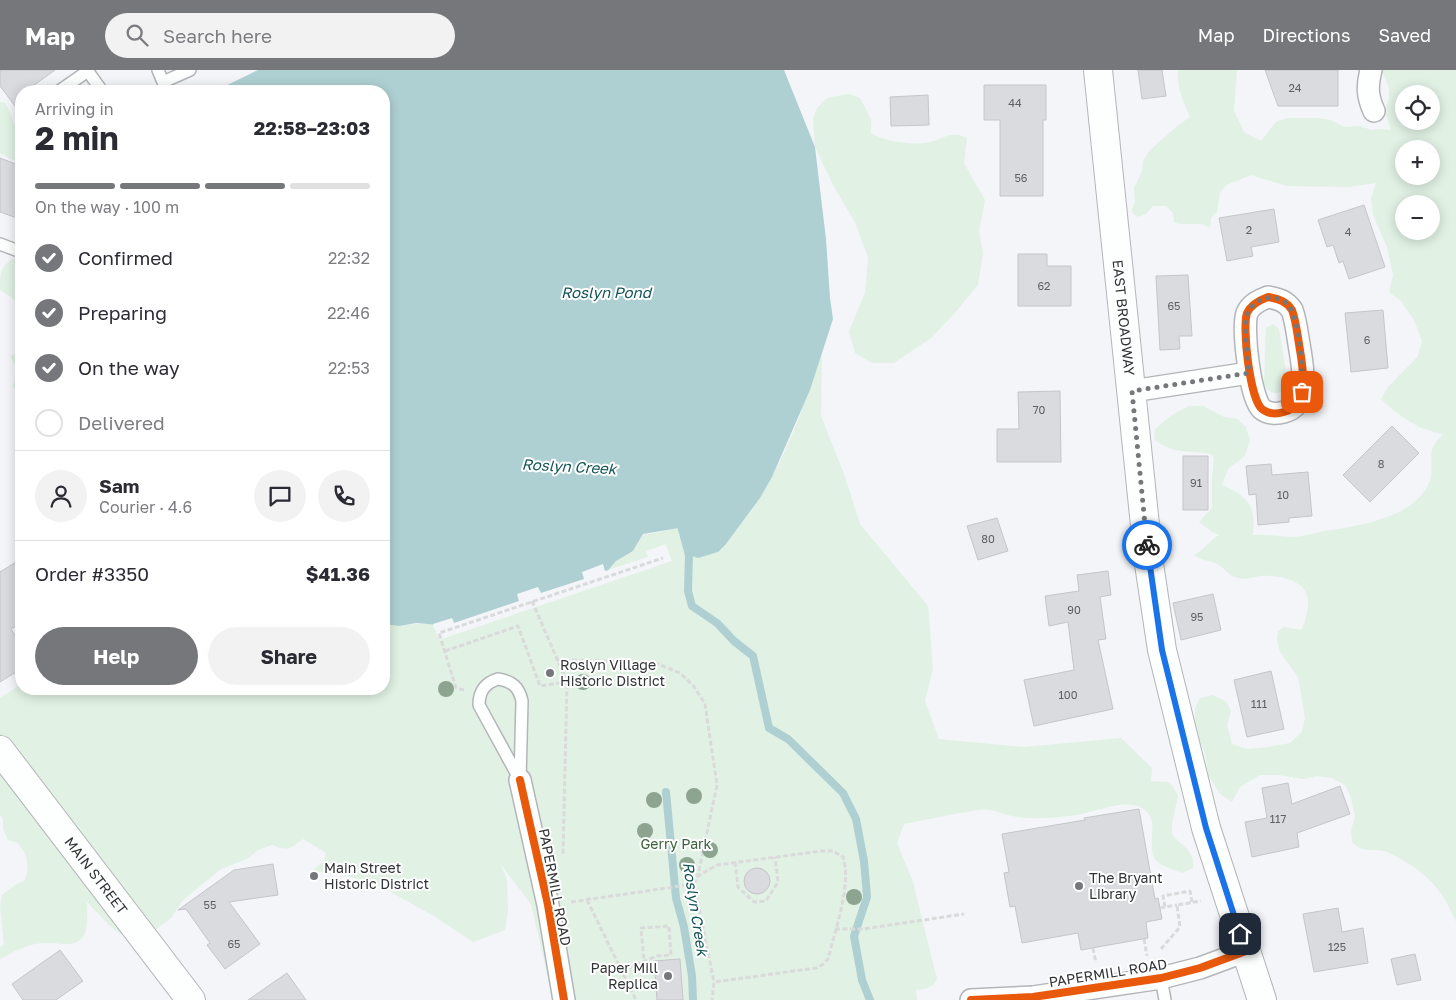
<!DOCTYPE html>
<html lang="en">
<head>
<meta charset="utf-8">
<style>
	body { margin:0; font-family:"Golos Text",sans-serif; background:#f2f2f3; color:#2b2b33; height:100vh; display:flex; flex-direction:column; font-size:19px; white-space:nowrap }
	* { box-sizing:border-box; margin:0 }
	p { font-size:16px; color:#7c7c81 }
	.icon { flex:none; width:28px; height:28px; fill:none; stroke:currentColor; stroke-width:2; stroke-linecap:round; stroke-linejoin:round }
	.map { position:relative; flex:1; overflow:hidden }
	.side { position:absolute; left:15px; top:15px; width:375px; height:610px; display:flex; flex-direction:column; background:#fff; border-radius:20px; box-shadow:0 2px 12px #0003 }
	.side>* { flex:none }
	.fabs { position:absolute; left:1395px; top:15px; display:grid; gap:10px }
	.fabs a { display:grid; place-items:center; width:45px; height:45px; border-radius:50%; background:#fff; box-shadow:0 2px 12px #0003; font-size:25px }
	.pin { position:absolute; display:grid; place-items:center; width:42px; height:42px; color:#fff; margin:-21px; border-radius:10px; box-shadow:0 2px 8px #0006 }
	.courier { position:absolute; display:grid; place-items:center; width:50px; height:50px; margin:-25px; border:4px solid #1a73e8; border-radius:50%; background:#fff; color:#222; box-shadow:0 1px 6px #0007 }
	.overview em { font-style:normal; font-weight:700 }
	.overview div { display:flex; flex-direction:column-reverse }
	.overview { display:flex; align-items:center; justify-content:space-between; height:85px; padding:0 20px }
	h1 { font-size:32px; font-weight:700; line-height:38px }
	.bar { display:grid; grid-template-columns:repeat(4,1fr); gap:8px 5px; align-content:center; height:60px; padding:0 20px }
	.bar i { height:6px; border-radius:4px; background:#e1e1e2 }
	.bar .current { background:#76777a }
	.bar p { grid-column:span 4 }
	.line { display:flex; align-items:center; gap:12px; padding:0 20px; border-top:1px solid #e1e1e2 }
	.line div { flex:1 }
	.round { display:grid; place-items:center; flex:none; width:52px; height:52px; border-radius:26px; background:#f2f2f3 }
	ol { padding:0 20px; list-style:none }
	li { display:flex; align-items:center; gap:15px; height:55px }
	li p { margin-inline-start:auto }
	li .icon { padding:5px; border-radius:50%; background:#76777a; color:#fff; stroke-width:4 }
	li:last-child { color:#7c7c81 }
	li i { width:28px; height:28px; border:2px solid #e1e1e2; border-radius:50% }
	.action { display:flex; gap:10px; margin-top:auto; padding:10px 20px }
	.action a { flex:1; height:58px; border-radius:30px; background:#76777a; color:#fff; font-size:20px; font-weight:700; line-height:58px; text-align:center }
	.action a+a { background:#f2f2f3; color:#2b2b33 }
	header { display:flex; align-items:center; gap:30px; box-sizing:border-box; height:70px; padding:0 25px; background:#76777a; color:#fff }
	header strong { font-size:24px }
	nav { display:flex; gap:28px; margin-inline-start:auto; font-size:18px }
	.search { width:350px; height:45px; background:#f2f2f3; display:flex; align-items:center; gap:12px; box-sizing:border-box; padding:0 18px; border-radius:28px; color:#7c7c81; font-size:19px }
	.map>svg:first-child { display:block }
	.green { fill:#e1f1e4; fill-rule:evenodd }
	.water { fill:#afd0d2 }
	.pier { fill:#f3f5f9 }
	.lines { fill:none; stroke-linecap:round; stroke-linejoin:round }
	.stream { stroke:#afd0d2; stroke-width:8 }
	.building { fill:#d9dbde; stroke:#c4c6c9 }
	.service-casing { stroke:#b4b5b8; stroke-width:14 }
	.minor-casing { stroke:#b4b5b8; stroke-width:24 }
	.secondary-casing { stroke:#b4b5b8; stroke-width:30 }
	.path { stroke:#dadadb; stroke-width:3; stroke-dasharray:5 2.5; stroke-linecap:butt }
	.service { stroke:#fdfefe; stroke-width:11 }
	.minor { stroke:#fdfefe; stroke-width:21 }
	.secondary { stroke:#fdfefe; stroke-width:28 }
	.cycleway-casing { stroke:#fff; stroke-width:11 }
	.cycleway { stroke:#e8590c; stroke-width:8 }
	.tree { fill:#8ca490 }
	.done { stroke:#76777a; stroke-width:5; stroke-dasharray:0 9 }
	.route { stroke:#1a73e8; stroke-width:6 }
	.poi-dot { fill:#76777a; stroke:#fff; stroke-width:2 }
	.labels { text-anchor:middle; stroke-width:4; stroke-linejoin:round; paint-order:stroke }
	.number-label { font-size:11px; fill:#5e6063 }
	.street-label { font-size:14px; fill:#323336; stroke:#fff }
	.poi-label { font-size:14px; fill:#323336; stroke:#fff; text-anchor:start }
	.park-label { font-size:14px; fill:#37613b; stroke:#fff }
	.water-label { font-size:15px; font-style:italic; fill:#135456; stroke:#fff }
</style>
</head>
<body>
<header>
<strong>Map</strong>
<div class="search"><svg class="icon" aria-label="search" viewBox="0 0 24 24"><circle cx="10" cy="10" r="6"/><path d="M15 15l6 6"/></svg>Search here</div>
<nav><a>Map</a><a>Directions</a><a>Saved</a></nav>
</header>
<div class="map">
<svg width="1456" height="930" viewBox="0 0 1456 930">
	<rect width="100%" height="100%" fill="#f3f5f9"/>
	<!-- green -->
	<path class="green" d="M1178 0H1237L1234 41 1244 62 1261 71 1276 52 1287 48H1317L1331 50 1344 57 1360 56 1371 60 1381 59 1391 60 1385 41 1389 29V18L1382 0H1456V852C1443 821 1430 806 1401 789 1396 787 1390 782 1384 781 1369 778 1364 784 1352 772L1351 761 1355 746 1351 728 1345 715 1332 708 1317 706 1303 709 1279 705H1260L1240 717 1232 732 1220 724 1208 705 1205 683 1195 661V638L1200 628 1213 625 1227 632 1231 641 1227 655 1232 674 1247 679 1268 677 1290 673 1302 662 1305 648 1298 607 1280 582 1277 570 1278 561 1284 557 1301 560C1305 554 1309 538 1308 530 1306 509 1278 505 1261 506 1253 507 1246 510 1238 508 1230 507 1226 500 1219 495 1211 490 1204 492 1194 485 1204 480 1210 470 1219 465L1212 462 1199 452 1212 438V408L1214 388 1211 384C1188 380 1173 385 1154 369L1155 359 1172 345 1189 336H1203L1224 347 1237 349 1246 357 1250 370 1245 386 1228 399 1222 415C1248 427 1256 434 1253 465 1267 464 1281 467 1295 467 1305 466 1315 463 1325 461 1357 456 1409 449 1427 417 1439 397 1421 382 1443 365 1436 362 1430 361 1424 359 1412 354 1390 339 1381 329L1388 317 1418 286 1422 271 1414 250 1401 231 1389 222 1393 205 1387 177 1373 145 1371 128 1376 113 1348 117 1287 116 1251 105 1226 115 1220 123 1217 142 1211 148 1210 158C1198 149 1185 158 1174 152L1173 143 1166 136H1153L1146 144 1138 147 1133 144 1132 139 1135 132 1134 118 1142 101 1143 91 1149 81 1176 57 1190 47C1184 34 1176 15 1178 0ZM1404 24H1431V51H1404ZM1404 79H1431V106H1404ZM1404 134H1431V161H1404Z
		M848 24 860 28 871 49V64C888 71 906 75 925 73 941 72 948 59 967 68L964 93 985 130 979 161 983 183 978 215 954 244 931 268 894 293H872L855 283 849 261 865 223 868 188 855 152 835 119 815 77 813 49 817 38 827 28Z
		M0 32 5 33C12 43 12 56 21 63V92L10 89 0 83Z
		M21 185V254L17 249C24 231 12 229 0 220 0 199 1 194 21 185Z
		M1273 254 1279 259 1288 313 1284 320C1275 326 1268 323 1264 314L1266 258Z
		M822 277 821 346 844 404 860 454 928 536 933 599 925 631 939 669 1024 677 1121 668 1152 698 1151 711 1168 712 1173 716 1178 726 1172 753V764C1182 777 1195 780 1193 798L1182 803C1174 800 1160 796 1155 789 1145 773 1163 748 1140 737 1125 729 1093 742 1077 745 1055 748 1034 750 1012 746 1005 745 998 741 990 740 981 738 970 742 960 743 941 747 923 750 904 754L897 773 913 812 937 909C933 918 925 919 916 920L917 930H553L531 834 501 795 507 809 508 841 505 860 473 872 432 845 387 820 345 805 325 803 313 800 324 791 326 783 303 769C291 778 288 782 272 775L258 780 247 789 221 799 182 831 172 847 158 858 147 873 125 867 110 856 87 832C86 842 90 861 81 869 73 878 58 872 47 873 28 873 17 880 0 889V877L4 874 0 836 2 825 15 815 24 811C30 800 28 784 19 775 17 772 12 771 8 770L3 759V749L0 745V628L21 614V619H384V554C401 556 416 553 433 554L439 570 672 491 666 474 646 481 648 487 608 500 616 491 633 481 643 465 679 458 685 462 684 477 726 474C742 452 760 431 772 407 794 365 810 322 822 277Z
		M21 278V320L12 317 19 302 10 286 19 282Z"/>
	<!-- water -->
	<path class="water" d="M258 0H784L815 77 826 169 830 228 833 249 810 320 772 407 760 428 726 474 718 482 698 488 689 485 684 477 685 462 679 458 643 464 633 481 616 491 604 505 451 556 416 553 399 556 384 554V21H215Z"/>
	<!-- pier -->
	<path class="pier" d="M603 494 605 501 613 499 604 507 452 558 434 557 433 554 452 548 454 553 519 531 517 524 538 517 541 523 584 509 582 502Z"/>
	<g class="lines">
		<!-- stream -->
		<path class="stream" d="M680 452 689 485 688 521 692 536 717 553 734 571 753 586 769 658 788 669 843 723 856 749 864 791 867 827 854 866 862 910 870 930
			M666 722 676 828 684 857 692 906 693 930"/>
	</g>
	<!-- building -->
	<path class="building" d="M0 0H55L26 21H21V44L0 16Z
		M1138 0H1162L1166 26 1142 29Z
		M1265 0H1338V36H1278Z
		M984 15H1046V50H1043V126H1000V50H984Z
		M928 25 929 55 891 56 890 27Z
		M0 88 21 96V136L17 148 0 142Z
		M1364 135 1385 197 1349 209 1343 191 1339 193 1333 175 1327 177 1318 150Z
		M1274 139 1279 172 1251 177 1253 186 1227 191 1219 148Z
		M1018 184H1047V196H1071V236H1018Z
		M1188 205 1192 266H1179L1180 279 1160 280 1156 206Z
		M1383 240 1388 298 1351 302 1345 243Z
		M1060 321 1061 392H997V359H1019L1018 322Z
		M1392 356 1419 383 1370 432 1343 405Z
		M1183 386H1208V440H1183Z
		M1271 394 1272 405 1308 402 1312 446 1289 448V452L1258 455 1256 424 1249 425 1246 396Z
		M997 448 1008 481 978 490 967 456Z
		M21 489V553L11 559 21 575V599L0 612V502Z
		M1108 501 1111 525 1100 527 1106 569 1098 570 1113 639 1034 656 1024 610 1074 600 1068 552 1049 556 1045 526 1079 521 1077 505Z
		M1213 524 1221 560 1181 570 1173 533Z
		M1271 601 1284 659 1247 667 1234 610Z
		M1288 713 1292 734 1340 716 1350 744 1297 763 1299 777 1252 787 1245 752 1267 748 1262 718Z
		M1139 739 1155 829 1158 828 1162 849 1146 852 1148 868 1081 880 1078 863 1022 873 1015 836 1010 837 1004 803 1009 802 1002 764 1085 750 1084 748Z
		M273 794 278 825 229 832 260 874 225 899 207 875 210 873 186 839 178 840 234 800Z
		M744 811a13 13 0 1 1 26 0a13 13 0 1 1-26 0Z
		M1338 838 1342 862 1363 858 1368 893 1314 902 1303 844Z
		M60 880 83 911 56 930H23L12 914Z
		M1415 884 1421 910 1397 915 1391 889Z
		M680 889 683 930H657L654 891Z
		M287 903 306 930H248Z"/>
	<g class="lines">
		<defs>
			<path id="service" d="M87 0 102 21
				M158 0 163 12 190 0
				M59 21 88 1
				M0 174 21 182
				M498 609C512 611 519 617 522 631L520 710 479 635C479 621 485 613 498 609Z
				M1161 908 1165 930"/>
			<path id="minor" d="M1371 0C1367 16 1367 26 1374 41
				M1268 227C1279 229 1286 231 1292 240 1296 251 1297 262 1299 274 1302 294 1312 334 1284 342 1277 344 1268 344 1262 339 1250 329 1242 258 1247 243 1251 234 1260 230 1268 227Z
				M1132 321 1249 303
				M520 710 548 835 564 930
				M971 930 1033 927 1161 908 1200 898 1246 881"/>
			<g id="secondary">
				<path id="s1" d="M1098 0 1149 494 1162 580 1206 758 1262 930"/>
				<path id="s2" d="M0 680 191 930"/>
			</g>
		</defs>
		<!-- service casing -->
		<use href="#service" class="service-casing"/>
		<!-- minor casing -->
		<use href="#minor" class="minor-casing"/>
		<!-- secondary casing -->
		<use href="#secondary" class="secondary-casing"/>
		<!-- path -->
		<path class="path" d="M532 531 567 612 563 784
			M445 581 518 556 540 616 567 612
			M557 590 653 592 680 603 693 615 705 634 717 715 698 805
			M464 620 456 618 439 563 663 488
			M735 792 738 817 754 832 766 831 778 812 775 787
			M694 814 698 806 717 795 821 781H833L843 787C852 815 835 860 828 889L822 895 816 898 714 912
			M587 830 636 930
			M571 832 694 814 714 912 712 930
			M1165 837 1163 826 1190 821 1192 832
			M1160 838 1177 835
			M835 859H863L964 844
			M1144 869 1147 886
			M1093 878 1096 893
			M1161 879 1180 857 1177 835 1201 831
			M622 901 657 886 671 885 669 856 641 858 644 891"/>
		<!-- service -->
		<use href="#service" class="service"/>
		<!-- minor -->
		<use href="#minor" class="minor"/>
		<!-- secondary -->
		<use href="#secondary" class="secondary"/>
		<defs>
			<path id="cycleway" d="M1268 227C1279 229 1286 231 1292 240 1296 251 1297 262 1299 274 1302 294 1312 334 1284 342 1277 344 1268 344 1262 339 1250 329 1242 258 1247 243 1251 234 1260 230 1268 227Z
				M520 710 548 835 564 930
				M971 930 1033 927 1161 908 1200 898 1246 881"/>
		</defs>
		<!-- cycleway casing -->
		<use href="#cycleway" class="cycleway-casing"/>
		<!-- cycleway -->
		<use href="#cycleway" class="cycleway"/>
	</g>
	<!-- trees -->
	<g class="tree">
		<circle cx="583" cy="612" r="8"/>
		<circle cx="446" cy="619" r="8"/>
		<circle cx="694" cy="726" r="8"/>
		<circle cx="654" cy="730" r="8"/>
		<circle cx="645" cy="761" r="8"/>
		<circle cx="710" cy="780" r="8"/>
		<circle cx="687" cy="795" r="8"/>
		<circle cx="854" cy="827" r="8"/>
	</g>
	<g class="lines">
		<!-- done -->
		<path class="done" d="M1147 475 1132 321 1249 303C1248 285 1243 263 1247 245 1249 238 1256 231 1263 229 1271 226 1282 228 1288 235 1299 246 1304 305 1302 322"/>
		<!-- route -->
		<path class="route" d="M1147 475 1162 580 1206 758 1240 864"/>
	</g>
	<!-- markers -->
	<g class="poi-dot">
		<circle cx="550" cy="603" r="5"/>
		<circle cx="314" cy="806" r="5"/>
		<circle cx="1079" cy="816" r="5"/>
		<circle cx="668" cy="906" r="5"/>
	</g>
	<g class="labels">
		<!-- number labels -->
		<g class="number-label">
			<text x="1295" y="22">24</text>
			<text x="1015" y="37">44</text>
			<text x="1021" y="112">56</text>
			<text x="1249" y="164">2</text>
			<text x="1348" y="166">4</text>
			<text x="1044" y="220">62</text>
			<text x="1174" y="240">65</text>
			<text x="1367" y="274">6</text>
			<text x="1039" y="344">70</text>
			<text x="1381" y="398">8</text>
			<text x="1196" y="417">91</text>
			<text x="1283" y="429">10</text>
			<text x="988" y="473">80</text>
			<text x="1074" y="544">90</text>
			<text x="1197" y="551">95</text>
			<text x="1068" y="629">100</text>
			<text x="1259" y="638">111</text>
			<text x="1278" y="753">117</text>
			<text x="210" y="839">55</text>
			<text x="234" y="878">65</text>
			<text x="1337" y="881">125</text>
		</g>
		<!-- street labels -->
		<g class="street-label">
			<text dy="5" stroke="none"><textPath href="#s1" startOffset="249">EAST BROADWAY</textPath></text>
			<text dy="5" stroke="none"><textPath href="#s2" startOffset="158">MAIN STREET</textPath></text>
			<text transform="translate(555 817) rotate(79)" y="5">PAPERMILL ROAD</text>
			<text transform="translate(1108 903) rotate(-9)" y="5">PAPERMILL ROAD</text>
		</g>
		<!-- poi labels -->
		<g class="poi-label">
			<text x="560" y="600">Roslyn Village<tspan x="560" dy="16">Historic District</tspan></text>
			<text x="324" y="803">Main Street<tspan x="324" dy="16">Historic District</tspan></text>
			<text x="1089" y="813">The Bryant<tspan x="1089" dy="16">Library</tspan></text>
			<text x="658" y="903" text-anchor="end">Paper Mill<tspan x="658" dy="16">Replica</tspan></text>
		</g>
		<!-- park labels -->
		<g class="park-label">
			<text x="676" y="779">Gerry Park</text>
		</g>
		<!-- water labels -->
		<g class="water-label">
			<text x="606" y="228">Roslyn Pond</text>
			<text transform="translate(569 397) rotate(3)" y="5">Roslyn Creek</text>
			<text transform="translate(695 839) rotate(81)" y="5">Roslyn Creek</text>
		</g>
	</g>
</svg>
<div class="fabs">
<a><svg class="icon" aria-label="locate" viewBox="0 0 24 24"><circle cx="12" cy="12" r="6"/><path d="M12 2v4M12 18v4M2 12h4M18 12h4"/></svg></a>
<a>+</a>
<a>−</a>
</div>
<div class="pin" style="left:1302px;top:322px;background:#ea580c"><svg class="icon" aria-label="bag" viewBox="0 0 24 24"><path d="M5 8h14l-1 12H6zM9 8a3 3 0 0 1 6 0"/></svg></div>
<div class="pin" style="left:1240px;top:864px;background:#1f2937"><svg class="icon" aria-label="home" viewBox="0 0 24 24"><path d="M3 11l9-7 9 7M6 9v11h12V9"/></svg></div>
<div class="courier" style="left:1147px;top:475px"><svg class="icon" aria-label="bike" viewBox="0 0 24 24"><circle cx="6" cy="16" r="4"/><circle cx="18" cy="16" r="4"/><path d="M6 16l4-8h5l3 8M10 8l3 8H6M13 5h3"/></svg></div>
<section class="side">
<div class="overview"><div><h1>2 min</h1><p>Arriving in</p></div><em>22:58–23:03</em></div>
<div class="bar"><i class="current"></i><i class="current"></i><i class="current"></i><i></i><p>On the way · 100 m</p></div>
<ol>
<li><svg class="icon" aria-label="check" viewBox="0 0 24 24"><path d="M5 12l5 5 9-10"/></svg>Confirmed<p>22:32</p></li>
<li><svg class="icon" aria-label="check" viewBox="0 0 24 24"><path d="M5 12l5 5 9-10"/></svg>Preparing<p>22:46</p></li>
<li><svg class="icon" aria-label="check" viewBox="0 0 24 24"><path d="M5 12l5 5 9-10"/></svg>On the way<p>22:53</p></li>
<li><i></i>Delivered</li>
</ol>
<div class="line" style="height:90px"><a class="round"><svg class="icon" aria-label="person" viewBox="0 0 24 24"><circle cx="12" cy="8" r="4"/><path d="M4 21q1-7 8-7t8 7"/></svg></a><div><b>Sam</b><p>Courier · 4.6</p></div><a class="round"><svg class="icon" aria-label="chat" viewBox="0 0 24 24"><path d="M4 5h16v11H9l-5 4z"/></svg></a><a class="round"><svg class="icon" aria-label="phone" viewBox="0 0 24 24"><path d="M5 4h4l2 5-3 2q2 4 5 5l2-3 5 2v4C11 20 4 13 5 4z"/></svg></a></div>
<div class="line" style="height:65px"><div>Order #3350</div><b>$41.36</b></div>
<div class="action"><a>Help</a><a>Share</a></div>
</section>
</div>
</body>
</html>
